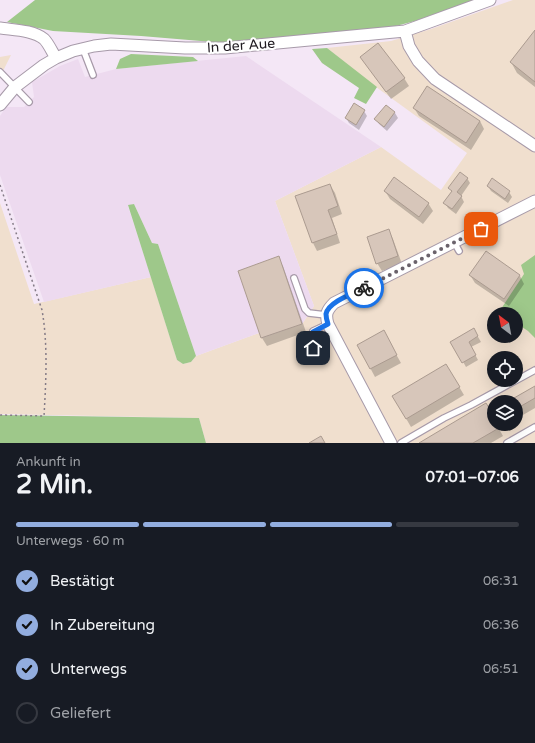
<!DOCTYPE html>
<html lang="de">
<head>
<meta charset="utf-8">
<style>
	body { margin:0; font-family:"Varela Round",sans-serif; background:#20242c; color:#f1f3f6; height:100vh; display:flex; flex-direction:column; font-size:15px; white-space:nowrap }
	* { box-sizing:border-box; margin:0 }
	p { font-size:13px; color:#9ea1a6 }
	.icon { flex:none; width:22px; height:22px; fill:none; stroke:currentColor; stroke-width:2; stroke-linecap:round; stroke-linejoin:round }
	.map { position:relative; height:443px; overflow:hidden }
	.drawer { display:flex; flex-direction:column; background:#171b24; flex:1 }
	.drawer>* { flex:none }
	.needle { width:26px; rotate:328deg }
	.tools { position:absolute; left:487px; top:307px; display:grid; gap:8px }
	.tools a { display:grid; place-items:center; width:36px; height:36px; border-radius:50%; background:#171b24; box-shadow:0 4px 16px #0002; font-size:20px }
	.pin { position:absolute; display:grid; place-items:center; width:34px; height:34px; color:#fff; margin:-17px; border-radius:8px; box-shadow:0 2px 6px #0006 }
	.courier { position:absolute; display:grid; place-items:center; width:40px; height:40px; margin:-20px; border:3px solid #1a73e8; border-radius:50%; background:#fff; color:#222; box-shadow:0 1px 5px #0007 }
	.head em { font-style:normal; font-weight:800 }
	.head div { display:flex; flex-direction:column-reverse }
	.head { display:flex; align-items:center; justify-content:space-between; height:68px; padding:0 16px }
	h1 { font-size:26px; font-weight:800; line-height:30px }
	.bar { display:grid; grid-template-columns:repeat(4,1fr); gap:6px 4px; align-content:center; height:48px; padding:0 16px }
	.bar i { height:5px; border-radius:3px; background:#363941 }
	.bar .active { background:#92addf }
	.bar p { grid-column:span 4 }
	ol { padding:0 16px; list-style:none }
	li { display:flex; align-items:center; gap:12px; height:44px }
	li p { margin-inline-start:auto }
	li .icon { padding:4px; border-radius:50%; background:#92addf; color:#111; stroke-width:4 }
	li:last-child { color:#9ea1a6 }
	li i { width:22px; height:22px; border:2px solid #363941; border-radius:50% }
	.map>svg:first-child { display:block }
	.commercial { fill:#f0dfce; fill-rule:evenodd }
	.built { fill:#eddaef }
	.green { fill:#9ec88a }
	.shadow { fill:#0003 }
	.building { fill:#d7c6ba; stroke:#ab9b90 }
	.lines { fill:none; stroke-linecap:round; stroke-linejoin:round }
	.service-casing { stroke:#a79aa9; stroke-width:8 }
	.minor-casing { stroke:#a79aa9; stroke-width:13 }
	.path { stroke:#847b86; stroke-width:1.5; stroke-dasharray:2 3; stroke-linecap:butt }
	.service { stroke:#fff; stroke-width:5.5 }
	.minor { stroke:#fff; stroke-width:11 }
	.done { stroke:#6a626b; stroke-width:4; stroke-dasharray:0 7.2 }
	.route { stroke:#1a73e8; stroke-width:5 }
	.labels { text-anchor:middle; stroke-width:4; stroke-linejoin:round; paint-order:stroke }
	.street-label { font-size:14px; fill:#1f1a20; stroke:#fff }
</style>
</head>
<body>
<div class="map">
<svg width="535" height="443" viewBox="0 0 535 443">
	<rect width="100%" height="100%" fill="#f4e7f6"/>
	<!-- commercial -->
	<path class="commercial" d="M513 0H535V443H206L199 418 0 414V203L34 304 151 277 177 360 183 364 191 362 196 356 259 333 262 338 302 324 314 306 275 201 381 147 441 190 467 153 365 79 327 48 391 41 431 29ZM494 314H516V336H494ZM494 358H516V380H494ZM494 402H516V424H494Z
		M11 55 4 69 0 76V57Z"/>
	<!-- built -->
	<path class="built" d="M246 56 381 147 275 201 314 306 302 324 261 338 259 333 196 356 158 244 152 243 134 204 128 206 151 277 44 302 0 175V116L6 107H24L34 97 32 82 60 66 78 59 85 77 116 69Z"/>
	<!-- green -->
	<path class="green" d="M35 0H474L415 21 392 27 225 43 141 36 53 31 7 22Z
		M327 48 377 87 366 104 354 98 359 88 322 63 312 49Z
		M131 54 193 57 198 61 116 69 120 59Z
		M134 204 152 243 158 244 196 356 191 362 183 364 177 360 128 205Z
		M535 255V338L528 331 516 323V314H502L501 309 524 274 521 265Z
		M0 415 199 418 206 443H0Z"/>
	<!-- shadow -->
	<path class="shadow" d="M535 31V87L517 73 511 62Z
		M361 57 404 78 409 86 391 99Z
		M386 106 395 113 398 118 387 131 379 124 376 119Z
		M414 108 480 121 484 129 471 150 419 116Z
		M364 111 367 116 359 130 349 123 346 118Z
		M467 178 470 183 461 196 464 202 456 214 448 208 445 203 452 193 450 188Z
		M330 185 335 193 342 214 332 218 340 243 317 251 313 243Z
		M488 186 509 192 512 197 508 203 491 191Z
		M385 191 428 203 433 211 423 224 390 199Z
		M389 231 393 239 402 264 382 271 377 263Z
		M486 252 520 276 524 284 509 306 475 283 470 275Z
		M278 258 283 266 306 332 267 346 262 338 239 271Z
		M474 330 481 342 471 347 478 360 466 367 452 342Z
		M388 340 401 363 375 377 358 345Z
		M446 365 464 395 411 427 393 396Z
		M535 387V408L516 419V402H509Z
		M494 411V424H508L499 429 503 436 491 443H421Z"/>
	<!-- building -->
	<path class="building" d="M535 30V82L510 62Z
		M378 43 405 78 386 92 360 57Z
		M427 86 480 121 466 143 413 108Z
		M354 103 365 110 356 125 345 118Z
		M386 105 395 112 384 127 374 119Z
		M460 172 468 178 457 192 462 196 452 209 443 203 452 191 448 188Z
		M394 177 429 203 419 217 384 191Z
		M492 178 510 191 505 199 487 186Z
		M330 184 338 206 328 210 337 234 312 243 295 196Z
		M389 229 398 256 376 264 367 237Z
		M486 251 520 275 504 299 469 275Z
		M279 256 302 324 261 338 238 271Z
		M474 328 478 336 469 342 476 355 462 363 450 342Z
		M384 330 397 355 370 369 357 345Z
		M446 364 460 387 406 419 392 396Z
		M535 386V398L516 409V402H507Z
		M486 403 491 411 494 410V424H497L499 428 473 443H419Z
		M321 436 325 443H309Z"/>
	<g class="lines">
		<defs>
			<path id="service" d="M83 49 93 75
				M0 72 29 102
				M454 242 459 251
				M294 278 305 309 309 313 326 315
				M313 348 310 339 313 331 328 324
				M401 443 444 418 471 405 535 370
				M507 443 535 427"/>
			<path id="minor" d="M0 28C13 30 33 30 44 39 49 44 52 52 56 58
				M405 31 409 46 418 61 435 79 535 146
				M0 105 15 87 44 65 56 58 73 51 94 46 111 44 185 48H225L405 31 490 0
				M391 443 328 324C325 314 327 310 334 303L535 201"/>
		</defs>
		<!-- service casing -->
		<use href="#service" class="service-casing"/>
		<!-- minor casing -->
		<use href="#minor" class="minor-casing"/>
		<!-- path -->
		<path class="path" d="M0 185 42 310C48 344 46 381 44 416L0 415"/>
		<!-- service -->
		<use href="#service" class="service"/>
		<!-- minor -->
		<use href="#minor" class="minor"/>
	</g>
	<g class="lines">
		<!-- done -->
		<path class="done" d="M364 288 481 229"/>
		<!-- route -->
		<path class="route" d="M313 348 310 339 313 332 328 324C327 321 326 317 326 314 328 302 354 293 364 288"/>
	</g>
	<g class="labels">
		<!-- street labels -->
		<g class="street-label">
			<text transform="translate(241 45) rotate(-4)" y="5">In der Aue</text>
		</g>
	</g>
</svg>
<div class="tools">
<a><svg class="needle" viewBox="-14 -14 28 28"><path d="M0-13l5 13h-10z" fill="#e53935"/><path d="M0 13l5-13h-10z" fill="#9ea1a6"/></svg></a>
<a><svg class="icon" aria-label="locate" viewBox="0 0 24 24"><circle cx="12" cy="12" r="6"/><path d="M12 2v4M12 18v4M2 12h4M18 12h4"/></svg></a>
<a><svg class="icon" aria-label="layers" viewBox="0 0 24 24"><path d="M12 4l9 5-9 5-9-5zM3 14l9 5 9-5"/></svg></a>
</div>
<div class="pin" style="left:481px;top:229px;background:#ea580c"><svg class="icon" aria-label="bag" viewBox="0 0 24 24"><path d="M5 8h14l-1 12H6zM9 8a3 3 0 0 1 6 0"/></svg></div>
<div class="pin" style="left:313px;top:348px;background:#1f2937"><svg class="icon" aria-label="home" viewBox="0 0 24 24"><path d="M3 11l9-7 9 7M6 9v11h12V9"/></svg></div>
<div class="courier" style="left:364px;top:288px"><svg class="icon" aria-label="bike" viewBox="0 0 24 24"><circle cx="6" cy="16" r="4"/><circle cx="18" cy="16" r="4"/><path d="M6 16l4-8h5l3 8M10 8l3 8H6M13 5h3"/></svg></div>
</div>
<section class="drawer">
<div class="head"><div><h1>2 Min.</h1><p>Ankunft in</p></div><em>07:01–07:06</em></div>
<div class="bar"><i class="active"></i><i class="active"></i><i class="active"></i><i></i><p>Unterwegs · 60 m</p></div>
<ol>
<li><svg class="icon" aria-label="check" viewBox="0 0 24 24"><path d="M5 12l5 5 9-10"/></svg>Bestätigt<p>06:31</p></li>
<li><svg class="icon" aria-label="check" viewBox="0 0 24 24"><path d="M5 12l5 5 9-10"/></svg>In Zubereitung<p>06:36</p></li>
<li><svg class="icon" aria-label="check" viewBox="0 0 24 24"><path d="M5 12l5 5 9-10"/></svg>Unterwegs<p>06:51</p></li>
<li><i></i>Geliefert</li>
</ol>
</section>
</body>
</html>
